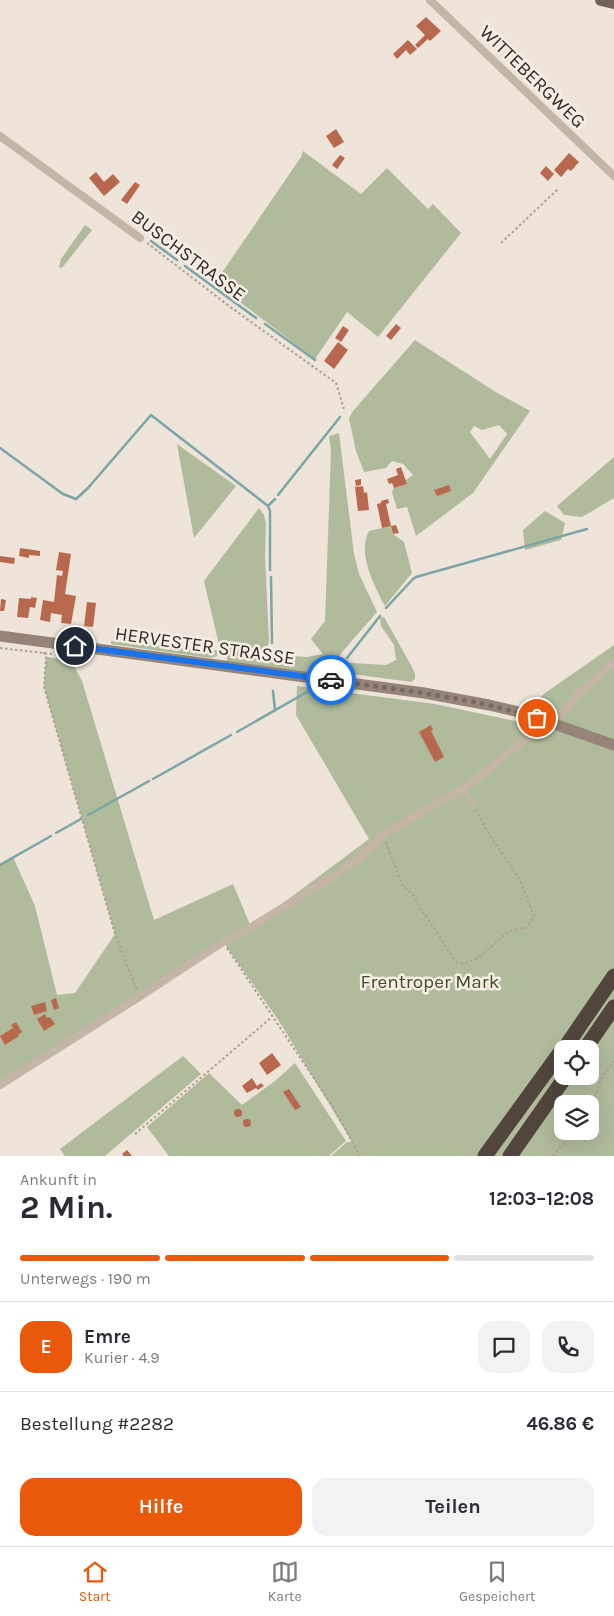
<!DOCTYPE html>
<html lang="de">
<head>
<meta charset="utf-8">
<style>
	body { margin:0; font-family:Karla,sans-serif; background:#f2f2f3; color:#2b2b33; height:100vh; display:flex; flex-direction:column; font-size:19px; white-space:nowrap }
	* { box-sizing:border-box; margin:0 }
	p { font-size:16px; color:#7c7c81 }
	.icon { flex:none; width:28px; height:28px; fill:none; stroke:currentColor; stroke-width:2; stroke-linecap:round; stroke-linejoin:round }
	.map { position:relative; height:1156px; overflow:hidden }
	.sheet { display:flex; flex-direction:column; background:#fff; flex:1 }
	.sheet>* { flex:none }
	.tools { position:absolute; left:554px; top:1040px; display:grid; gap:10px }
	.tools a { display:grid; place-items:center; width:45px; height:45px; border-radius:10px; background:#fff; box-shadow:0 5px 20px #0002; font-size:25px }
	.pin { position:absolute; display:grid; place-items:center; width:42px; height:42px; color:#fff; margin:-21px; border:2px solid #fff; border-radius:50%; box-shadow:0 1px 5px #0007 }
	.courier { position:absolute; display:grid; place-items:center; width:50px; height:50px; margin:-25px; border:4px solid #1a73e8; border-radius:50%; background:#fff; color:#222; box-shadow:0 1px 6px #0007 }
	.summary em { font-style:normal; font-weight:700 }
	.summary div { display:flex; flex-direction:column-reverse }
	.summary { display:flex; align-items:center; justify-content:space-between; height:85px; padding:0 20px }
	h1 { font-size:32px; font-weight:700; line-height:38px }
	.bar { display:grid; grid-template-columns:repeat(4,1fr); gap:8px 5px; align-content:center; height:60px; padding:0 20px }
	.bar i { height:6px; border-radius:4px; background:#e1e1e2 }
	.bar .on { background:#ea580c }
	.bar p { grid-column:span 4 }
	.line { display:flex; align-items:center; gap:12px; padding:0 20px; border-top:1px solid #e1e1e2 }
	.line div { flex:1 }
	.round { display:grid; place-items:center; flex:none; width:52px; height:52px; border-radius:15px; background:#f2f2f3 }
	.button { display:flex; gap:10px; margin-top:auto; padding:10px 20px }
	.button a { flex:1; height:58px; border-radius:15px; background:#ea580c; color:#fff; font-size:20px; font-weight:700; line-height:58px; text-align:center }
	.button a+a { background:#f2f2f3; color:#2b2b33 }
	.tab-bar { display:flex; justify-content:space-around; align-items:center; height:70px; border-top:1px solid #e1e1e2; background:#fff; font-size:14px; color:#7c7c81 }
	.tab-bar a { display:grid; justify-items:center; gap:2px }
	.tab-bar .on { color:#ea580c }
	.map>svg:first-child { display:block }
	.green { fill:#afbb9b; fill-rule:evenodd }
	.lines { fill:none; stroke-linecap:round; stroke-linejoin:round }
	.stream { stroke:#7ba5a7; stroke-width:2.5 }
	.building { fill:#b8694d }
	.path { stroke:#b09f91; stroke-width:2; stroke-dasharray:2.5 2.5; stroke-linecap:butt }
	.service { stroke:#c4b5a7; stroke-width:4 }
	.minor { stroke:#c4b5a7; stroke-width:8 }
	.secondary { stroke:#978478; stroke-width:11 }
	.primary { stroke:#726259; stroke-width:12 }
	.motorway { stroke:#51453e; stroke-width:15 }
	.done { stroke:#736b65; stroke-width:5; stroke-dasharray:0 9 }
	.route { stroke:#1a73e8; stroke-width:6 }
	.labels { text-anchor:middle; stroke-width:5; stroke-linejoin:round; paint-order:stroke }
	.street-label { font-size:19px; fill:#312a26; stroke:#f6eee4 }
	.park-label { font-size:19px; fill:#414d2d; stroke:#f6eee4 }
</style>
</head>
<body>
<div class="map">
<svg width="614" height="1156" viewBox="0 0 614 1156">
	<rect width="100%" height="100%" fill="#eee4d9"/>
	<!-- green -->
	<path class="green" d="M303 151 361 194 387 168 428 209 433 204 461 233 378 337 347 312 315 359 215 283 301 157Z
		M85 225 92 230 62 268 59 267 61 259Z
		M415 340 494 391 530 411 473 493 416 536 407 507 397 509 392 492 394 488 407 484 406 480 413 475 403 464 392 461 386 468 364 472 356 451 349 418 353 411ZM499 425 507 434 490 459 470 432 474 426 482 430Z
		M339 433 354 554 359 574 377 612 343 651 335 662 386 665 396 660 394 645 381 626 380 618 384 617 412 667 415 674V679L411 682 338 672 331 675 227 661V652L221 653 204 581 259 508 264 515 266 524 265 557 269 642 267 649 260 654 307 657 323 654 311 639 325 621 331 451 329 436Z
		M177 444 236 486 194 538Z
		M614 457V498L582 517 564 515 557 506Z
		M545 511 565 523 561 540 525 550 523 530Z
		M391 526 393 534 404 542 412 573 385 606C374 586 357 553 369 531Z
		M111 641 208 651 218 650 217 656 210 658 111 644Z
		M614 645V1156H331L347 1142H352L279 1021 223 942 0 1085V865L13 857 35 906 57 995 75 993 115 934 44 687 46 657 71 660 82 681 154 920 233 884 251 927 369 839 296 715 297 686 435 704 515 721 545 693ZM562 1049H590V1076H562ZM562 1104H590V1131H562Z
		M183 1056 201 1074 105 1156H65L60 1149Z
		M295 1063 346 1141 329 1156H169L147 1127 209 1073 242 1105 275 1081Z"/>
	<g class="lines">
		<!-- stream -->
		<path class="stream" d="M151 241 177 260
			M185 266 256 318
			M265 324 315 360
			M0 448 63 494 76 499 88 488 151 415 268 506 270 511V570
			M278 495 340 417
			M268 506 275 499
			M271 577 272 643
			M386 608 413 579 416 577 587 529
			M272 651 273 660
			M347 658 380 616
			M273 691 275 710
			M237 732 307 692
			M153 779 231 735
			M88 815 149 781
			M56 833 81 819
			M0 865 51 836"/>
	</g>
	<!-- building -->
	<path class="building" d="M426 17 441 31 430 41 428 39 418 48 415 45 425 35 416 26Z
		M408 40 417 49 410 55 406 50 397 59 393 54Z
		M336 129 344 142 334 148 326 136Z
		M569 153 579 162 571 171 568 169 561 177 554 170Z
		M340 155 345 158 337 169 332 165Z
		M546 166 554 174 548 181 540 173Z
		M96 172 104 182 113 174 120 182 104 196 89 178Z
		M135 182 140 185 127 204 121 200Z
		M396 324 401 328 391 340 386 336Z
		M343 326 349 330 341 342 335 338Z
		M338 342 348 350 334 369 324 361Z
		M401 467 407 484 394 488 392 483 389 484 387 479 398 475 396 469Z
		M361 479V485L356 486 355 480Z
		M449 485 451 491 437 496 434 490Z
		M363 486 364 493 367 492 369 510 358 511 355 487Z
		M388 499 389 503 386 504 391 526 382 528 377 504 381 503V501Z
		M396 525 399 533 393 534 391 526Z
		M20 548 40 551V556L29 555V558L19 556Z
		M59 552 71 554 65 594 76 596 71 624 61 623 62 615 57 614 51 613 50 622 40 620 43 600 54 602 57 575 62 576 63 571 56 570Z
		M0 556 15 558 14 564 0 562Z
		M31 597 37 598 35 608 30 607 28 618 17 617 19 598 31 599Z
		M1 599 6 600 4 611H0Z
		M87 602 96 603 93 627 84 626Z
		M431 725 433 730 431 731 444 757 435 762 419 732Z
		M56 998 59 1008 54 1010 51 1000Z
		M45 1002 47 1011 34 1015 31 1006Z
		M45 1014 47 1018 50 1017 55 1024 44 1031 37 1019Z
		M16 1022 22 1032 18 1035 19 1036 5 1045 0 1036 13 1028 11 1025Z
		M272 1053 281 1065 267 1075 259 1063Z
		M252 1078 257 1086 261 1083 264 1086 258 1090 256 1088 247 1093 242 1086Z
		M289 1089 301 1107 295 1110 283 1092Z
		M234 1113a4 4 0 1 1 8 0a4 4 0 1 1-8 0Z
		M243 1123a4 4 0 1 1 8 0a4 4 0 1 1-8 0Z
		M127 1150 132 1156H124L122 1154Z"/>
	<g class="lines">
		<!-- path -->
		<path class="path" d="M147 243 233 309 336 383 344 409
			M501 243 558 189
			M0 648 52 654
			M44 652 46 657 44 687 115 934 137 990
			M386 842 402 885 414 896 421 911 426 916 454 959C467 975 496 940 507 933 512 929 520 929 526 928L534 916 520 880 484 826 476 809
			M227 948 333 1107 360 1156
			M590 1112 601 1079 614 1061
			M135 1134 272 1017
			M553 1156 574 1131"/>
		<!-- service -->
		<path class="service" d="M464 788 474 804"/>
		<!-- minor -->
		<path class="minor" d="M430 0 614 176
			M0 136 140 238
			M0 1085 139 997 223 942 250 928 334 876 358 859 382 836 391 830 469 785 538 729 557 719 579 693 614 663"/>
		<!-- secondary -->
		<path class="secondary" d="M0 636 424 693 489 705 523 713 614 745"/>
		<!-- primary -->
		<path class="primary" d="M601 0 614 3"/>
		<!-- motorway -->
		<path class="motorway" d="M564 1049 614 976
			M585 1049 614 1007
			M485 1156 562 1050
			M510 1156 566 1076"/>
	</g>
	<g class="lines">
		<!-- done -->
		<path class="done" d="M331 680C400 690 470 697 537 718"/>
		<!-- route -->
		<path class="route" d="M75 646 331 680"/>
	</g>
	<g class="labels">
		<!-- street labels -->
		<g class="street-label">
			<text transform="translate(533 76) rotate(44)" y="7">WITTEBERGWEG</text>
			<text transform="translate(189 255) rotate(37)" y="7">BUSCHSTRASSE</text>
			<text transform="translate(205 645) rotate(8)" y="7">HERVESTER STRASSE</text>
		</g>
		<!-- park labels -->
		<g class="park-label">
			<text x="430" y="988">Frentroper Mark</text>
		</g>
	</g>
</svg>
<div class="tools">
<a><svg class="icon" aria-label="locate" viewBox="0 0 24 24"><circle cx="12" cy="12" r="6"/><path d="M12 2v4M12 18v4M2 12h4M18 12h4"/></svg></a>
<a><svg class="icon" aria-label="layers" viewBox="0 0 24 24"><path d="M12 4l9 5-9 5-9-5zM3 14l9 5 9-5"/></svg></a>
</div>
<div class="pin" style="left:537px;top:718px;background:#ea580c"><svg class="icon" aria-label="bag" viewBox="0 0 24 24"><path d="M5 8h14l-1 12H6zM9 8a3 3 0 0 1 6 0"/></svg></div>
<div class="pin" style="left:75px;top:646px;background:#1f2937"><svg class="icon" aria-label="home" viewBox="0 0 24 24"><path d="M3 11l9-7 9 7M6 9v11h12V9"/></svg></div>
<div class="courier" style="left:331px;top:680px"><svg class="icon" aria-label="car" viewBox="0 0 24 24"><path d="M5 17H2v-5l4-1 3-4h7l3 4 3 1v5h-3M9 17h6M6 11h13"/><circle cx="7" cy="17" r="2"/><circle cx="17" cy="17" r="2"/></svg></div>
</div>
<section class="sheet">
<div class="summary"><div><h1>2 Min.</h1><p>Ankunft in</p></div><em>12:03–12:08</em></div>
<div class="bar"><i class="on"></i><i class="on"></i><i class="on"></i><i></i><p>Unterwegs · 190 m</p></div>
<div class="line" style="height:90px"><b class="round" style="background:#ea580c;color:#fff">E</b><div><b>Emre</b><p>Kurier · 4.9</p></div><a class="round"><svg class="icon" aria-label="chat" viewBox="0 0 24 24"><path d="M4 5h16v11H9l-5 4z"/></svg></a><a class="round"><svg class="icon" aria-label="phone" viewBox="0 0 24 24"><path d="M5 4h4l2 5-3 2q2 4 5 5l2-3 5 2v4C11 20 4 13 5 4z"/></svg></a></div>
<div class="line" style="height:65px"><div>Bestellung #2282</div><b>46.86 €</b></div>
<div class="button"><a>Hilfe</a><a>Teilen</a></div>
</section>
<nav class="tab-bar">
<a class="on"><svg class="icon" aria-label="home" viewBox="0 0 24 24"><path d="M3 11l9-7 9 7M6 9v11h12V9"/></svg>Start</a>
<a><svg class="icon" aria-label="map" viewBox="0 0 24 24"><path d="M3 6l6-2 6 2 6-2v14l-6 2-6-2-6 2zM9 4v14M15 6v14"/></svg>Karte</a>
<a><svg class="icon" aria-label="saved" viewBox="0 0 24 24"><path d="M7 4h10v16l-5-4-5 4z"/></svg>Gespeichert</a>
</nav>
</body>
</html>
